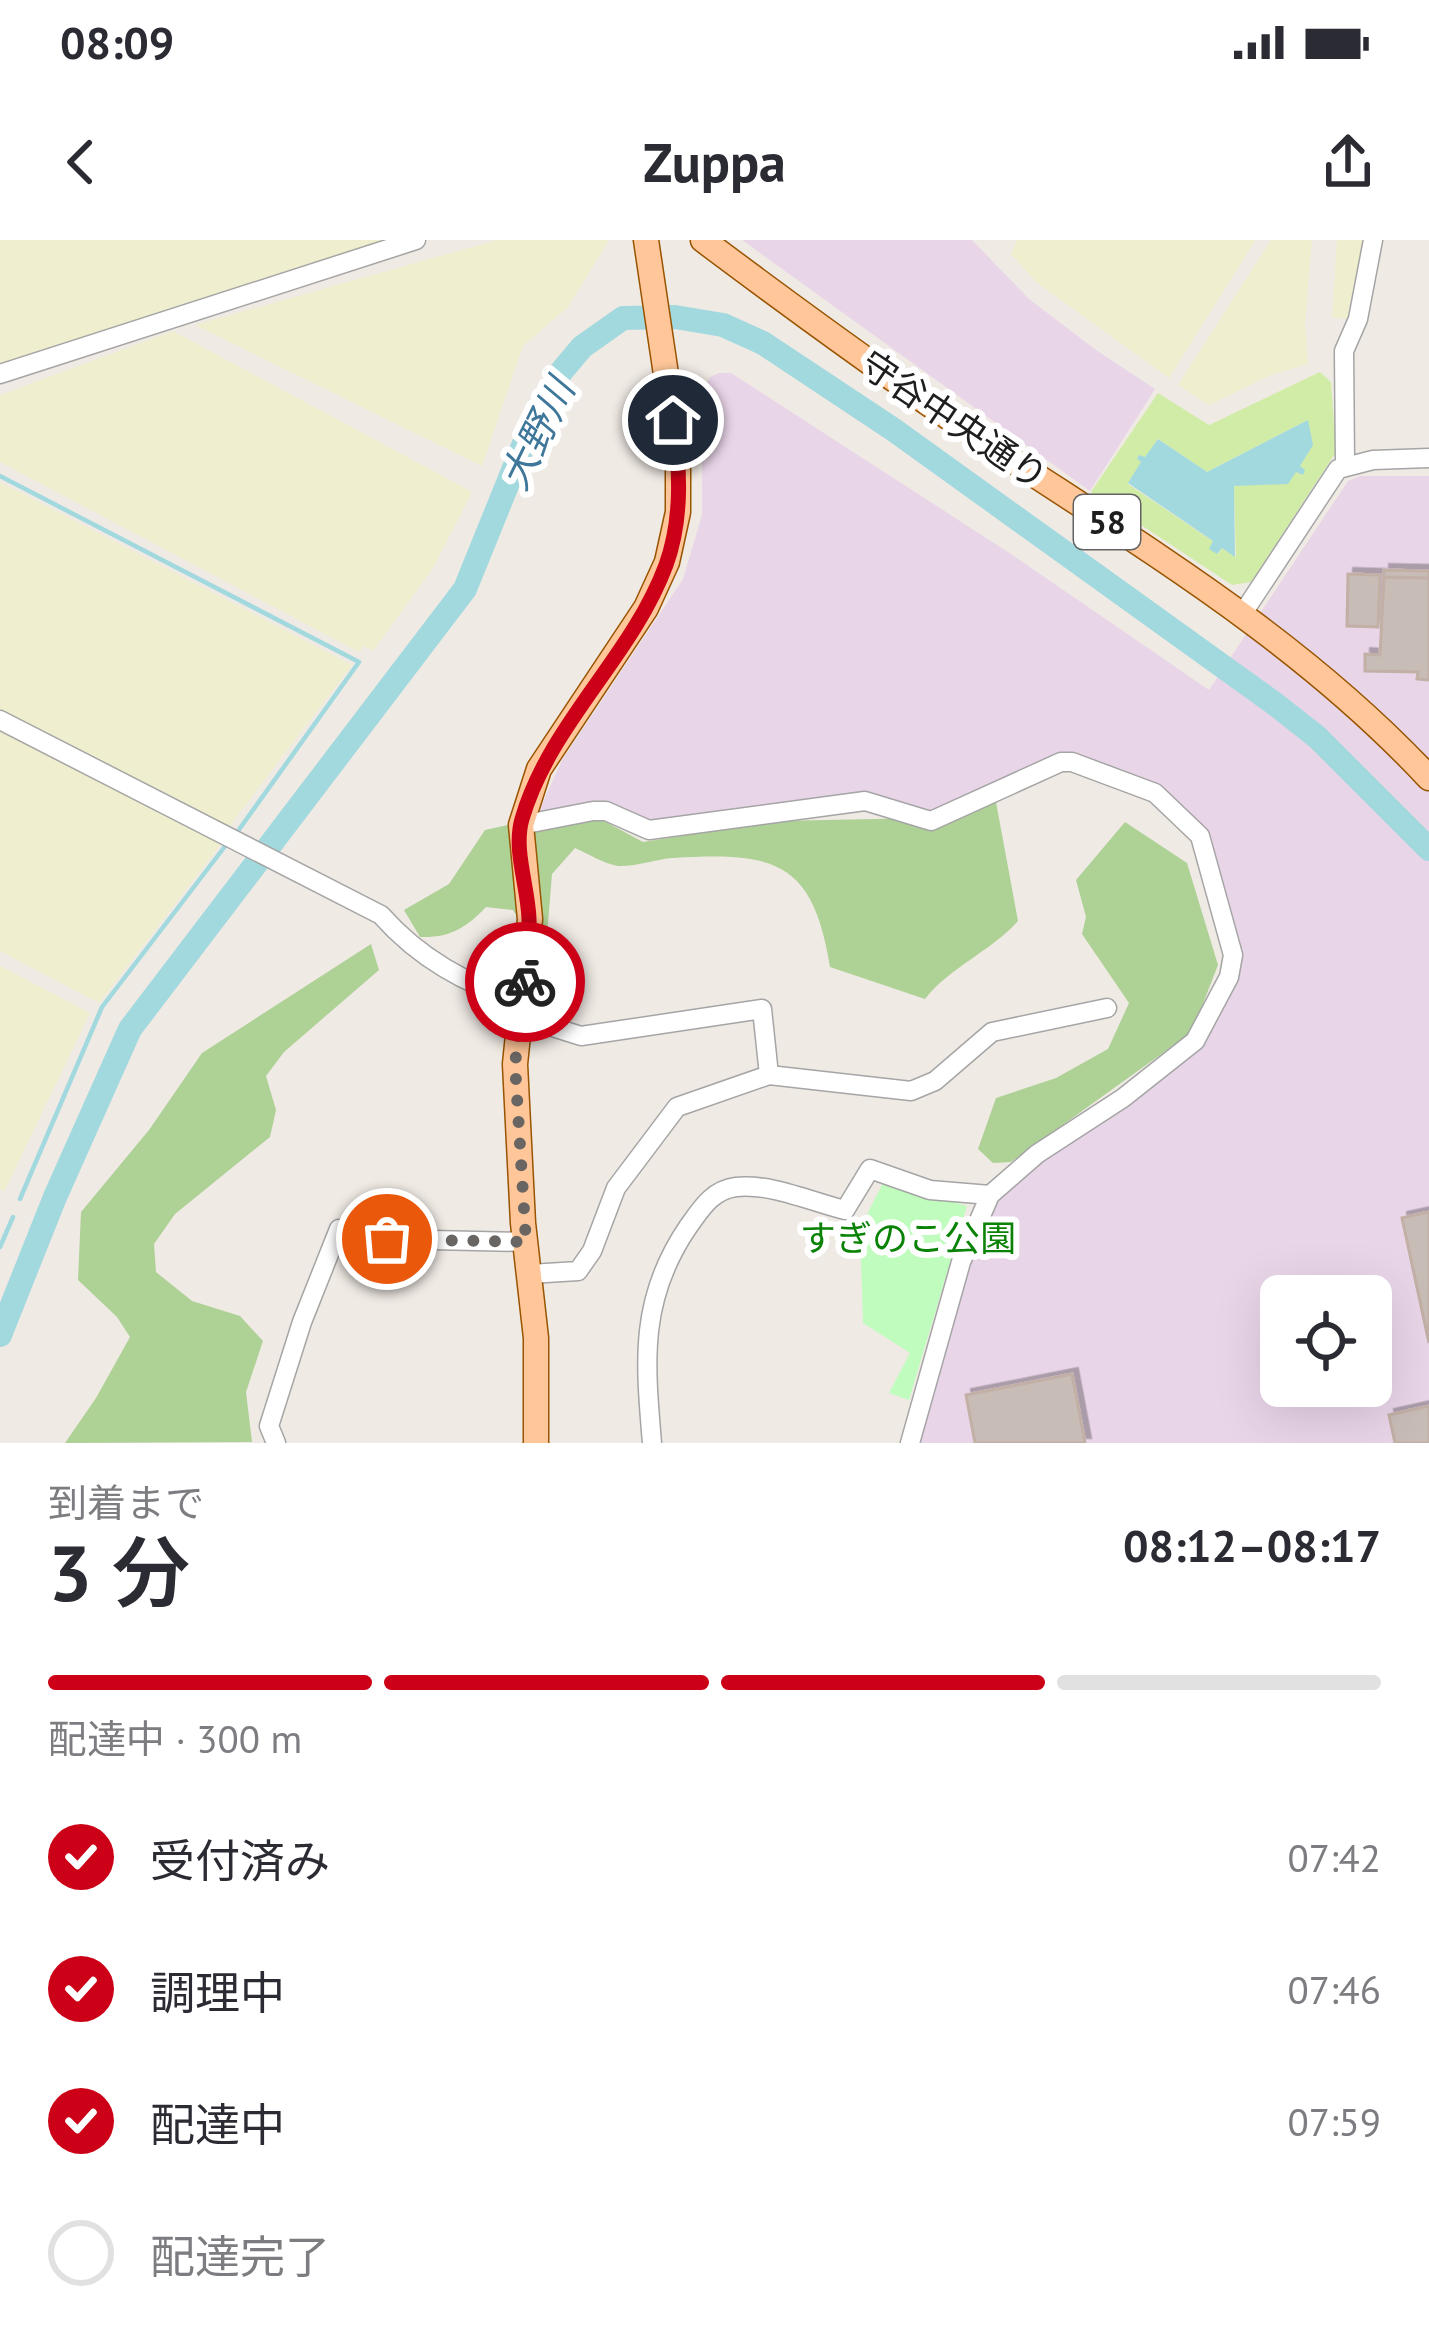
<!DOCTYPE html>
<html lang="ja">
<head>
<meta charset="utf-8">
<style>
	body { margin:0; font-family:"PT Sans","Noto Sans JP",sans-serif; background:#f7f7f7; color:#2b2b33; height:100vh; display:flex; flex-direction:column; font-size:45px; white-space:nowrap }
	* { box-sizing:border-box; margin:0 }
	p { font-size:39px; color:#7c7c81 }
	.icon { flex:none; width:66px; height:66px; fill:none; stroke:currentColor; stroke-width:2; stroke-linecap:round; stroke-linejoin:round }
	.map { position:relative; height:1203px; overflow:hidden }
	.details { display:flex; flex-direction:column; background:#fff; flex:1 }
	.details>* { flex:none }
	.buttons { position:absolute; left:1260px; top:1035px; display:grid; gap:24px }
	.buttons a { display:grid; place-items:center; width:132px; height:132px; border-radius:18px; background:#fff; box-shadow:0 12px 48px #0002; font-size:60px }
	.pin { position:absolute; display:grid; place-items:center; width:102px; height:102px; color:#fff; margin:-51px; border:6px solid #fff; border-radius:50%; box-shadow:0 3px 12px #0007 }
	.courier { position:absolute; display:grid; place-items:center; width:120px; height:120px; margin:-60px; border:9px solid #cc0017; border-radius:50%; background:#fff; color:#222; box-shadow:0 3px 15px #0007 }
	.headline em { font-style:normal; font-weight:600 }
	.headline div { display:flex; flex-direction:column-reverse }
	.headline { display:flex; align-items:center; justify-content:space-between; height:204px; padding:0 48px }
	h1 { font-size:78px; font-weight:600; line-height:90px }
	.bar { display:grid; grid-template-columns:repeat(4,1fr); gap:18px 12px; align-content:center; height:144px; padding:0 48px }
	.bar i { height:15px; border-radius:9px; background:#e1e1e2 }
	.bar .on { background:#cc0017 }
	.bar p { grid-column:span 4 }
	ol { padding:0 48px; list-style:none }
	li { display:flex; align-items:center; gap:36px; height:132px }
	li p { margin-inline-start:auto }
	li .icon { padding:12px; border-radius:50%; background:#cc0017; color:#fff; stroke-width:4 }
	li:last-child { color:#7c7c81 }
	li i { width:66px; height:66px; border:6px solid #e1e1e2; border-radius:50% }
	.status { display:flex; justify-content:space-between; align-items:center; height:84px; padding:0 60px; background:#fff; direction:ltr }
	.status svg { height:33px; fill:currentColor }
	header { display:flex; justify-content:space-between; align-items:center; height:156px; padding:0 48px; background:#fff; font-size:54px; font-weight:600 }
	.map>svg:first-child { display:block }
	.industrial { fill:#e9d5e8; fill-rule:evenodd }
	.farmland { fill:#efeece }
	.grass { fill:#d1eca7; fill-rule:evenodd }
	.forest { fill:#aed196 }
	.park { fill:#c0fcbe }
	.water { fill:#a2d9df }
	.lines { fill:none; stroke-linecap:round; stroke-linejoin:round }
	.stream { stroke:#a2d9df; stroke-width:4.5 }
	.river { stroke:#a2d9df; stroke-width:24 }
	.building { fill:#c8bcb7; stroke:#c2afa5; stroke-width:3; filter:url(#shadow) }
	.minor-casing { stroke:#a5a5a5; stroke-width:21 }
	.major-casing { stroke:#985400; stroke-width:27 }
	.minor { stroke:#fff; stroke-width:18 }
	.major { stroke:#ffc799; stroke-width:24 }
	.done { stroke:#686563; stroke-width:12; stroke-dasharray:0 21.6 }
	.route { stroke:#cc0017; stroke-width:15 }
	.labels { text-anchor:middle; stroke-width:12; stroke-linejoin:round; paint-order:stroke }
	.shield { fill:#fff; stroke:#626262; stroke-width:3 }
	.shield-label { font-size:33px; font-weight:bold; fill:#1e1e1e }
	.street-label { font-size:36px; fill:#1e1e1e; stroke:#fff }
	.park-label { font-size:36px; fill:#0a8206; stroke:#fff }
	.water-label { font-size:39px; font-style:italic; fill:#3e779a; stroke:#fff }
</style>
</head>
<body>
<div class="status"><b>08:09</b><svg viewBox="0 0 49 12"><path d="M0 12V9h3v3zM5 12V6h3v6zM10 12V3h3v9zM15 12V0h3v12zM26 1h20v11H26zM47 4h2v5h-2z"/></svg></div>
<header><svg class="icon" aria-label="back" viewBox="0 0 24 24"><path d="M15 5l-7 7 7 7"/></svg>Zuppa<svg class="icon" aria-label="share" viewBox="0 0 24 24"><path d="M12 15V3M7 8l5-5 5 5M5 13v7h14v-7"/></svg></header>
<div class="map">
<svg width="1429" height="1203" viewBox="0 0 1429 1203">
	<defs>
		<filter id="shadow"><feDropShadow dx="5.5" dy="-5.5" stdDeviation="0" flood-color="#0004"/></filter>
	</defs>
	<rect width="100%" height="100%" fill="#f0eae4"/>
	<!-- industrial -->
	<path class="industrial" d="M742 0H972L1029 59 1096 110 1155 149 1090 251Z
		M718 133H731L1011 314 1209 450 1348 241 1360 236H1429V1203H918L972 1011 985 980 1011 946 1048 915 1210 792 1237 742 1241 719 1208 593 1159 547 1141 537 1069 514 927 574 864 554 649 582 538 573 562 520 683 339 702 275V160L709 138ZM1281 1056H1371V1146H1281Z"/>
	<!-- farmland -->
	<path class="farmland" d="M0 0H385L0 127Z
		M497 0H609L568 67 523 106 482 226 195 85Z
		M1017 0H1254L1255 1 1169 138 1036 42 1011 14Z
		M1271 0H1312L1305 83 1308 124 1271 135 1209 165 1178 145Z
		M1337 0H1363L1347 79 1332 77Z
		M173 91 472 252 433 328 373 411 364 406 359 412 0 222V155Z
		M0 242 352 425 229 587 0 471Z
		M0 489 221 604 99 763 0 711Z
		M0 726 90 773 4 952 0 949Z"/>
	<!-- grass -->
	<path class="grass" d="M1320 132 1331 142 1336 212 1251 342 1232 345 1091 252 1158 153 1209 185ZM1308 180 1299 227 1302 235 1296 231 1234 246 1236 317 1222 308 1218 314 1214 302 1128 244 1142 222 1140 215 1145 218 1158 199 1207 232Z"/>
	<!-- forest -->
	<path class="forest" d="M996 562 1018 681C990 712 950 727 925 759L830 727C813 620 774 612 673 618 656 619 635 627 618 626 604 624 587 613 575 608L552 634 547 695 540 713 513 670 486 667C466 688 450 698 420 697L404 670 449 644 485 590 540 578 604 581 643 602 776 581 924 578Z
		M1125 582 1187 623 1218 725 1192 792 1011 922 993 923 978 909 996 858 1056 838 1108 809 1129 763 1082 694 1086 677 1076 640Z
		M371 704 379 730 284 812 266 836 276 870 270 897 175 974 154 1004 156 1032 192 1061 240 1076 263 1101 246 1152 252 1202 65 1203 96 1158 130 1097 117 1077 78 1040 81 972 149 890 202 813Z"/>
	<!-- park -->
	<path class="park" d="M884 941 967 966 909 1160 889 1153 910 1113 863 1083 860 988Z"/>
	<!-- water -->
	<path class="water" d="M1308 180 1313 205 1300 226 1305 230 1303 235 1296 232 1288 244 1234 246 1235 317 1222 308 1217 314 1209 309 1213 301 1128 243 1141 222 1137 219 1139 215 1145 217 1158 199 1207 232Z"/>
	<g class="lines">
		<!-- stream -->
		<path class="stream" d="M0 236 359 422 238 591
			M20 959 102 767 226 605
			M0 1007 13 977"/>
		<!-- river -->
		<path class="river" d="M0 1095 55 957 130 789 465 349 525 201 561 132 582 107 623 78 675 77 723 85 763 103 894 190 1275 464 1317 497 1429 609"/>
	</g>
	<!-- building -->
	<path class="building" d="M1384 330 1429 331V338L1384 337Z
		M1348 334 1380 335 1378 387 1347 386Z
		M1384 337 1429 338V440L1417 439 1418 432 1365 431V414L1380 415Z
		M1429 972V1103L1402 978Z
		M1072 1134 1085 1203H975L966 1155Z
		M1429 1166V1203H1395L1389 1175Z"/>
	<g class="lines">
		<defs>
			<path id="minor" d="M0 134 416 0
				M1345 224 1344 111 1358 79 1373 0
				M1243 373 1338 229 1373 220 1429 218
				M0 480 381 675C417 716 468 747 522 760
				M521 585 593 571H606L649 590 865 561 931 581 1061 522H1072L1155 553 1200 596 1233 715 1229 737 1195 801 1123 858 1037 914 990 955 961 1022 910 1203
				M521 777 581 796 762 769 769 835
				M530 1034 578 1031 592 1011 616 948 677 867 769 835 911 851 935 841 992 792 1107 768
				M276 1203 269 1186 302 1082 339 989 387 999 526 1002
				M652 1203C645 1121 639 1059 688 987 701 969 712 950 736 947 770 943 812 962 845 970L870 929 930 950 990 955"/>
			<path id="major" d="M703 0C803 75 904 149 1009 218 1158 316 1306 406 1429 538
				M536 1203V1098L523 983 515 824 530 679 521 585 539 529 646 368 667 322 678 272V215L646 0"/>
		</defs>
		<!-- minor casing -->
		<use href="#minor" class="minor-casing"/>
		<!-- major casing -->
		<use href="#major" class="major-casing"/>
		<!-- minor -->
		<use href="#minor" class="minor"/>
		<!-- major -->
		<use href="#major" class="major"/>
	</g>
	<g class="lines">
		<!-- done -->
		<path class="done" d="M387 999 526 1002 515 824 525 742"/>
		<!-- route -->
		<path class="route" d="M525 742C529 722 530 699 529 679 528 646 513 610 522 579 550 483 632 417 666 325 683 278 680 227 673 180"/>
	</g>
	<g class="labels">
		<!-- shield labels -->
		<rect class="shield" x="1074" y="255" width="66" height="54" rx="9"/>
		<g class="shield-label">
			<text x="1107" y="294">58</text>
		</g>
		<!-- street labels -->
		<g class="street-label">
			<text transform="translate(954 180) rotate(34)" y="13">守谷中央通り</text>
		</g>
		<!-- park labels -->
		<g class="park-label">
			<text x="908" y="1011">すぎのこ公園</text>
		</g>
		<!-- water labels -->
		<g class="water-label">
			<text transform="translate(537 194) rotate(-64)" y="14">大野川</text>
		</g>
	</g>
</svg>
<div class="buttons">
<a><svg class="icon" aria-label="locate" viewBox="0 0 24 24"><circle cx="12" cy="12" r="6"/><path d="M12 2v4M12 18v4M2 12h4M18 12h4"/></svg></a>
</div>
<div class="pin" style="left:387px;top:999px;background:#ea580c"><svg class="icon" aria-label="bag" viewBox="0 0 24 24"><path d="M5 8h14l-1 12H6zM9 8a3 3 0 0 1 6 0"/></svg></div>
<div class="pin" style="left:673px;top:180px;background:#1f2937"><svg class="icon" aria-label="home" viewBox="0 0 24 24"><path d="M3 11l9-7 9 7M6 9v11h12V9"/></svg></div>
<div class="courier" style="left:525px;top:742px"><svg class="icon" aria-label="bike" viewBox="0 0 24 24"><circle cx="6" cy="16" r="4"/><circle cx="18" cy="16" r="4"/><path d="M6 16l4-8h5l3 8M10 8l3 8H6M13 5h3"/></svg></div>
</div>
<section class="details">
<div class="headline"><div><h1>3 分</h1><p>到着まで</p></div><em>08:12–08:17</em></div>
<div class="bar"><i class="on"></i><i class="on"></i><i class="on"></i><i></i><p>配達中 · 300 m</p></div>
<ol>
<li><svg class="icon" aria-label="check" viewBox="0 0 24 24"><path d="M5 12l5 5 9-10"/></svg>受付済み<p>07:42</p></li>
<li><svg class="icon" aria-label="check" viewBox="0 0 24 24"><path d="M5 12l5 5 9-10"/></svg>調理中<p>07:46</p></li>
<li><svg class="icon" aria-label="check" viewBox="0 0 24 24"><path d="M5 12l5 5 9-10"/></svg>配達中<p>07:59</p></li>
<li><i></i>配達完了</li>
</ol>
</section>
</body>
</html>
